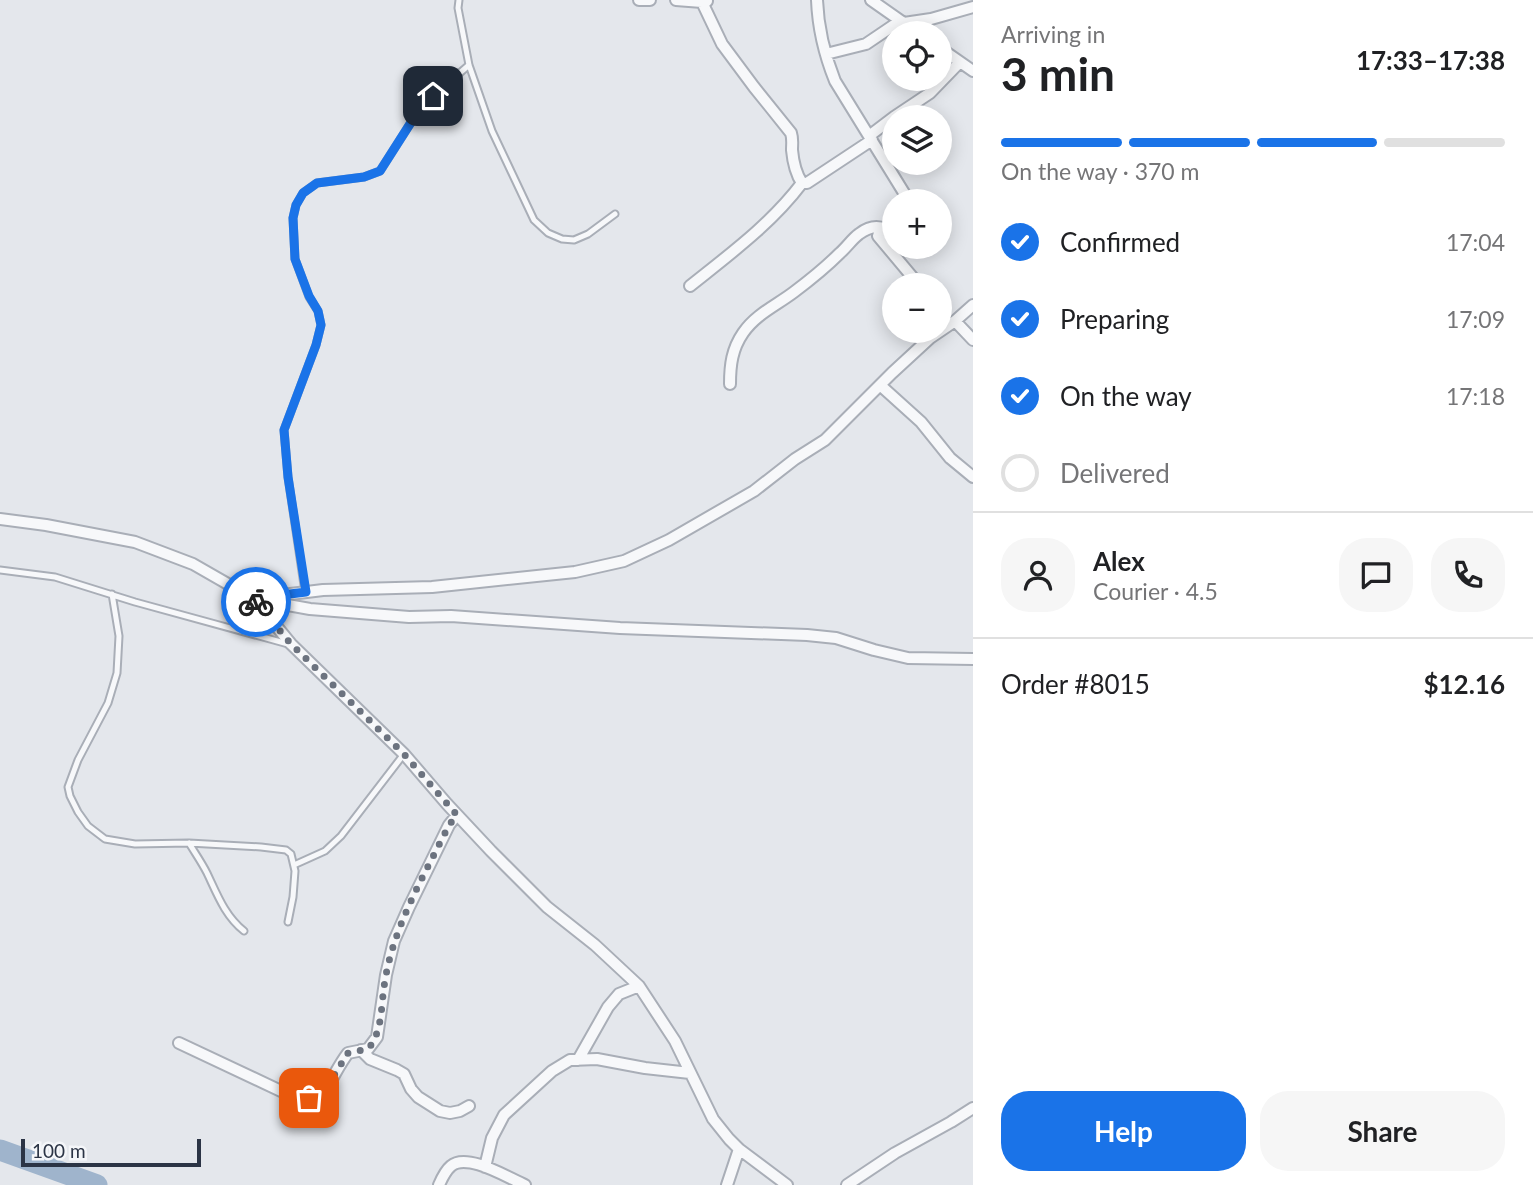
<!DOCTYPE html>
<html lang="en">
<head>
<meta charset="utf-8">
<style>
	body { margin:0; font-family:Lato,sans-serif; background:#f6f6f6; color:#202124; height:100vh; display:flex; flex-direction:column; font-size:26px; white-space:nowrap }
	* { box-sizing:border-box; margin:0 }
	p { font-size:23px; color:#757577 }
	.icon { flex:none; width:38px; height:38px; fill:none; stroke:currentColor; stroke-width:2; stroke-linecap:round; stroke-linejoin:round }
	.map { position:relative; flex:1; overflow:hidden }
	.panel { display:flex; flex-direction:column; background:#fff; width:560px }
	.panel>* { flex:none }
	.buttons { position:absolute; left:882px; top:21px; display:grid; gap:14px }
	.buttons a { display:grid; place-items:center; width:70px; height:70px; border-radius:50%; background:#fff; box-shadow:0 4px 18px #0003; font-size:35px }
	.scale { position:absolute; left:21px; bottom:18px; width:180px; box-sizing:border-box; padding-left:7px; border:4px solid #2b3445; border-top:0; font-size:19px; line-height:24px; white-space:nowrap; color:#2b3445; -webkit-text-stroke:5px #f4f6f9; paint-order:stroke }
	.pin { position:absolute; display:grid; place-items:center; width:60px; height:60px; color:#fff; margin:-30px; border-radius:14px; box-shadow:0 4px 10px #0006 }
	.courier { position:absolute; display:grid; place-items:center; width:70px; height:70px; margin:-35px; border:5px solid #1a73e8; border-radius:50%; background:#fff; color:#222; box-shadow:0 2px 9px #0007 }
	.summary em { font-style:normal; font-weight:700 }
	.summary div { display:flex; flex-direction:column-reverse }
	.summary { display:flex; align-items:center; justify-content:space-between; height:119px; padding:0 28px }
	h1 { font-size:46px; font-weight:700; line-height:52px }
	.bar { display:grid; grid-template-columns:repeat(4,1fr); gap:10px 7px; align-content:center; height:84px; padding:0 28px }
	.bar i { height:9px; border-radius:5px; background:#e0e0e0 }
	.bar .on { background:#1a73e8 }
	.bar p { grid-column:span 4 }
	.line { display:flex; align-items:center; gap:18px; padding:0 28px; border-top:2px solid #e0e0e0 }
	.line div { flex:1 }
	.round { display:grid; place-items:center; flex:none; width:74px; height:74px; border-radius:28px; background:#f6f6f6 }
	ol { padding:0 28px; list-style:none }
	li { display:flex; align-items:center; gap:21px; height:77px }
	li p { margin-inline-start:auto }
	li .icon { padding:7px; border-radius:50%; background:#1a73e8; color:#fff; stroke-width:4 }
	li:last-child { color:#757577 }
	li i { width:38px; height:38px; border:4px solid #e0e0e0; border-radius:50% }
	.cta { display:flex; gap:14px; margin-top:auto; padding:14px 28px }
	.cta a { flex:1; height:80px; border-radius:28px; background:#1a73e8; color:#fff; font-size:28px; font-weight:700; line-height:80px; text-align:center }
	.cta a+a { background:#f6f6f6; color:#202124 }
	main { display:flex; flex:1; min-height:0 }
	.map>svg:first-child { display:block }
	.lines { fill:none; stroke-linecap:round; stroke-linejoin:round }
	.river { stroke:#9fb4cc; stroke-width:21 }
	.lane-casing { stroke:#a9aeb7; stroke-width:9 }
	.street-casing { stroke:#a9aeb7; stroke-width:14 }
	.lane { stroke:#f7f8fa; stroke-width:5 }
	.street { stroke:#f7f8fa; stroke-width:10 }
	.done { stroke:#6c737f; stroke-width:7; stroke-dasharray:0 12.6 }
	.route { stroke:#1a73e8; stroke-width:9 }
</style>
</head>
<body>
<main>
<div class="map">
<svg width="973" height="1185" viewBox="0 0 973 1185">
	<rect width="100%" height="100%" fill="#e4e7ec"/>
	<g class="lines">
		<!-- river -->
		<path class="river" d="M0 1150 97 1185"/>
		<defs>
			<path id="lane" d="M459 0 458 8 469 65 492 131 534 220 548 233 562 239 574 240 588 234 615 214
				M0 570 55 577 135 602 288 644
				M305 592 288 477 284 430 316 345 321 325 318 311 309 297 295 259 293 218 296 205 303 193 317 183 364 177 380 171 417 113 433 96 469 65
				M112 594 119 636 117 673 108 703 78 760 68 787 70 796 78 812 88 826 105 839 135 844 189 843 261 847 286 850 291 854 295 871 293 897 288 922
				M189 843C195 853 202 863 207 873 217 894 225 916 244 931
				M294 865 325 851 341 836 404 754"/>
			<path id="street" d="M639 0H650
				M676 0 702 2 707 1
				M817 0C818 27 825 56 835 81L909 201
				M871 0 918 33
				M702 2 722 44 754 87 791 133C793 139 792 143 792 150 793 161 796 174 802 183H807L872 140
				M904 23 931 19 973 7
				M940 48 973 71
				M826 54 866 44 900 21
				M894 117 930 93 960 62
				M869 136 894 117
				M894 221 879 233 878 236 919 285
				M690 286C730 254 771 224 802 183
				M955 321 973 340
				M730 384C730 365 732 349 743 333 756 314 777 305 794 292 810 280 826 267 840 253 847 247 852 239 859 234 867 228 876 225 885 229
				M880 385 921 422 950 458 973 477
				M0 519 46 525 135 542 193 564 254 599 310 609 409 617 451 616 620 628 807 635 836 638 874 650 908 658 973 659
				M263 594 274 596 323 590 432 587 575 572 624 561 669 540 754 491 795 459 825 440 892 373 930 338 955 321 973 305
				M254 599 291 644 404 754 447 804 491 851 547 907 595 945 639 986 675 1041 713 1119 729 1139 739 1149 787 1185
				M179 1043 283 1092C329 1108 326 1082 348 1053L368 1049 377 1037 386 975 394 941 409 907 449 825 457 815
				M361 1050 370 1059 397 1070 404 1074 411 1089 418 1097 440 1111 450 1113 460 1111 469 1106
				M578 1060 608 1007 619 994 639 986
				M485 1167 492 1138 504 1115 552 1071 570 1060 597 1059 645 1068 690 1073
				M439 1185C442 1178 445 1171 451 1166 467 1152 508 1178 525 1185
				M727 1185 739 1149
				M847 1185 895 1153 951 1122 973 1108"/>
		</defs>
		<!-- lane casing -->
		<use href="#lane" class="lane-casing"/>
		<!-- street casing -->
		<use href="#street" class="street-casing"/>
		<!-- lane -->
		<use href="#lane" class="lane"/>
		<!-- street -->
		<use href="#street" class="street"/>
	</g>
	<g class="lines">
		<!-- done -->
		<path class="done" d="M256 602 291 644 404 754 457 815 449 825C423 878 392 928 384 987 381 1008 382 1033 368 1049L348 1053 325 1090 309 1098"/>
		<!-- route -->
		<path class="route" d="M256 602 239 590 274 596 306 592 288 477 284 430 316 345 321 325 318 311 309 296 295 259 293 218 296 205 303 193 317 183 364 177 380 171 417 113 433 96"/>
	</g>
</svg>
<div class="buttons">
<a><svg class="icon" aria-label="locate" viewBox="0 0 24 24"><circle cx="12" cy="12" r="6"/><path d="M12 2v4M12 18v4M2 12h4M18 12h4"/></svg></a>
<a><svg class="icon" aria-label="layers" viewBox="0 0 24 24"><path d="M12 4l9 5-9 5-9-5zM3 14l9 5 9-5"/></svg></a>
<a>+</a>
<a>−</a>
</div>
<div class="scale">100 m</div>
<div class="pin" style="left:309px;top:1098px;background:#ea580c"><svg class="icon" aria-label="bag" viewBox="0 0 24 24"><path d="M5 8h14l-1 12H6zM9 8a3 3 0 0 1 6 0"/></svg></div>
<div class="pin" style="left:433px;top:96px;background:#1f2937"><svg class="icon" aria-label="home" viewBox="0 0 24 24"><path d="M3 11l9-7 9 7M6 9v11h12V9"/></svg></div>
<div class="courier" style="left:256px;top:602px"><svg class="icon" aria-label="bike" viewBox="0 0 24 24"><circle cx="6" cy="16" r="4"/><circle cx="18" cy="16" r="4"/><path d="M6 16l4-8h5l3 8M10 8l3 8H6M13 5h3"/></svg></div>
</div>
<section class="panel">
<div class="summary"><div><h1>3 min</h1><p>Arriving in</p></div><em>17:33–17:38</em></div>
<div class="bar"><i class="on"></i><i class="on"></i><i class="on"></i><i></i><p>On the way · 370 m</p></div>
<ol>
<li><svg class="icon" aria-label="check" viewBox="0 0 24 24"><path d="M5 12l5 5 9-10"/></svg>Confirmed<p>17:04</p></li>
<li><svg class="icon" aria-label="check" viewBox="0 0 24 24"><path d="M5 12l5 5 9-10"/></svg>Preparing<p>17:09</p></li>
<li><svg class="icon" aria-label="check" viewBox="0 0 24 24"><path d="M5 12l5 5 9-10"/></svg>On the way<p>17:18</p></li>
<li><i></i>Delivered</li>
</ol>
<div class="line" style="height:126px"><a class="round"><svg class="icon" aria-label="person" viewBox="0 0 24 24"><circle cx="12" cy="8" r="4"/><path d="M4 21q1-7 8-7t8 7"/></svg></a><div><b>Alex</b><p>Courier · 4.5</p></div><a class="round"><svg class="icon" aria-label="chat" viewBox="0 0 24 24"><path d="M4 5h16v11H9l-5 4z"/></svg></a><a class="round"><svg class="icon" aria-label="phone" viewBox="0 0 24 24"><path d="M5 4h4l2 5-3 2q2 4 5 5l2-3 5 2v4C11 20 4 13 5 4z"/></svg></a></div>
<div class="line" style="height:91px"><div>Order #8015</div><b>$12.16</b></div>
<div class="cta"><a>Help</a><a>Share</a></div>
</section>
</main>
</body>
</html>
